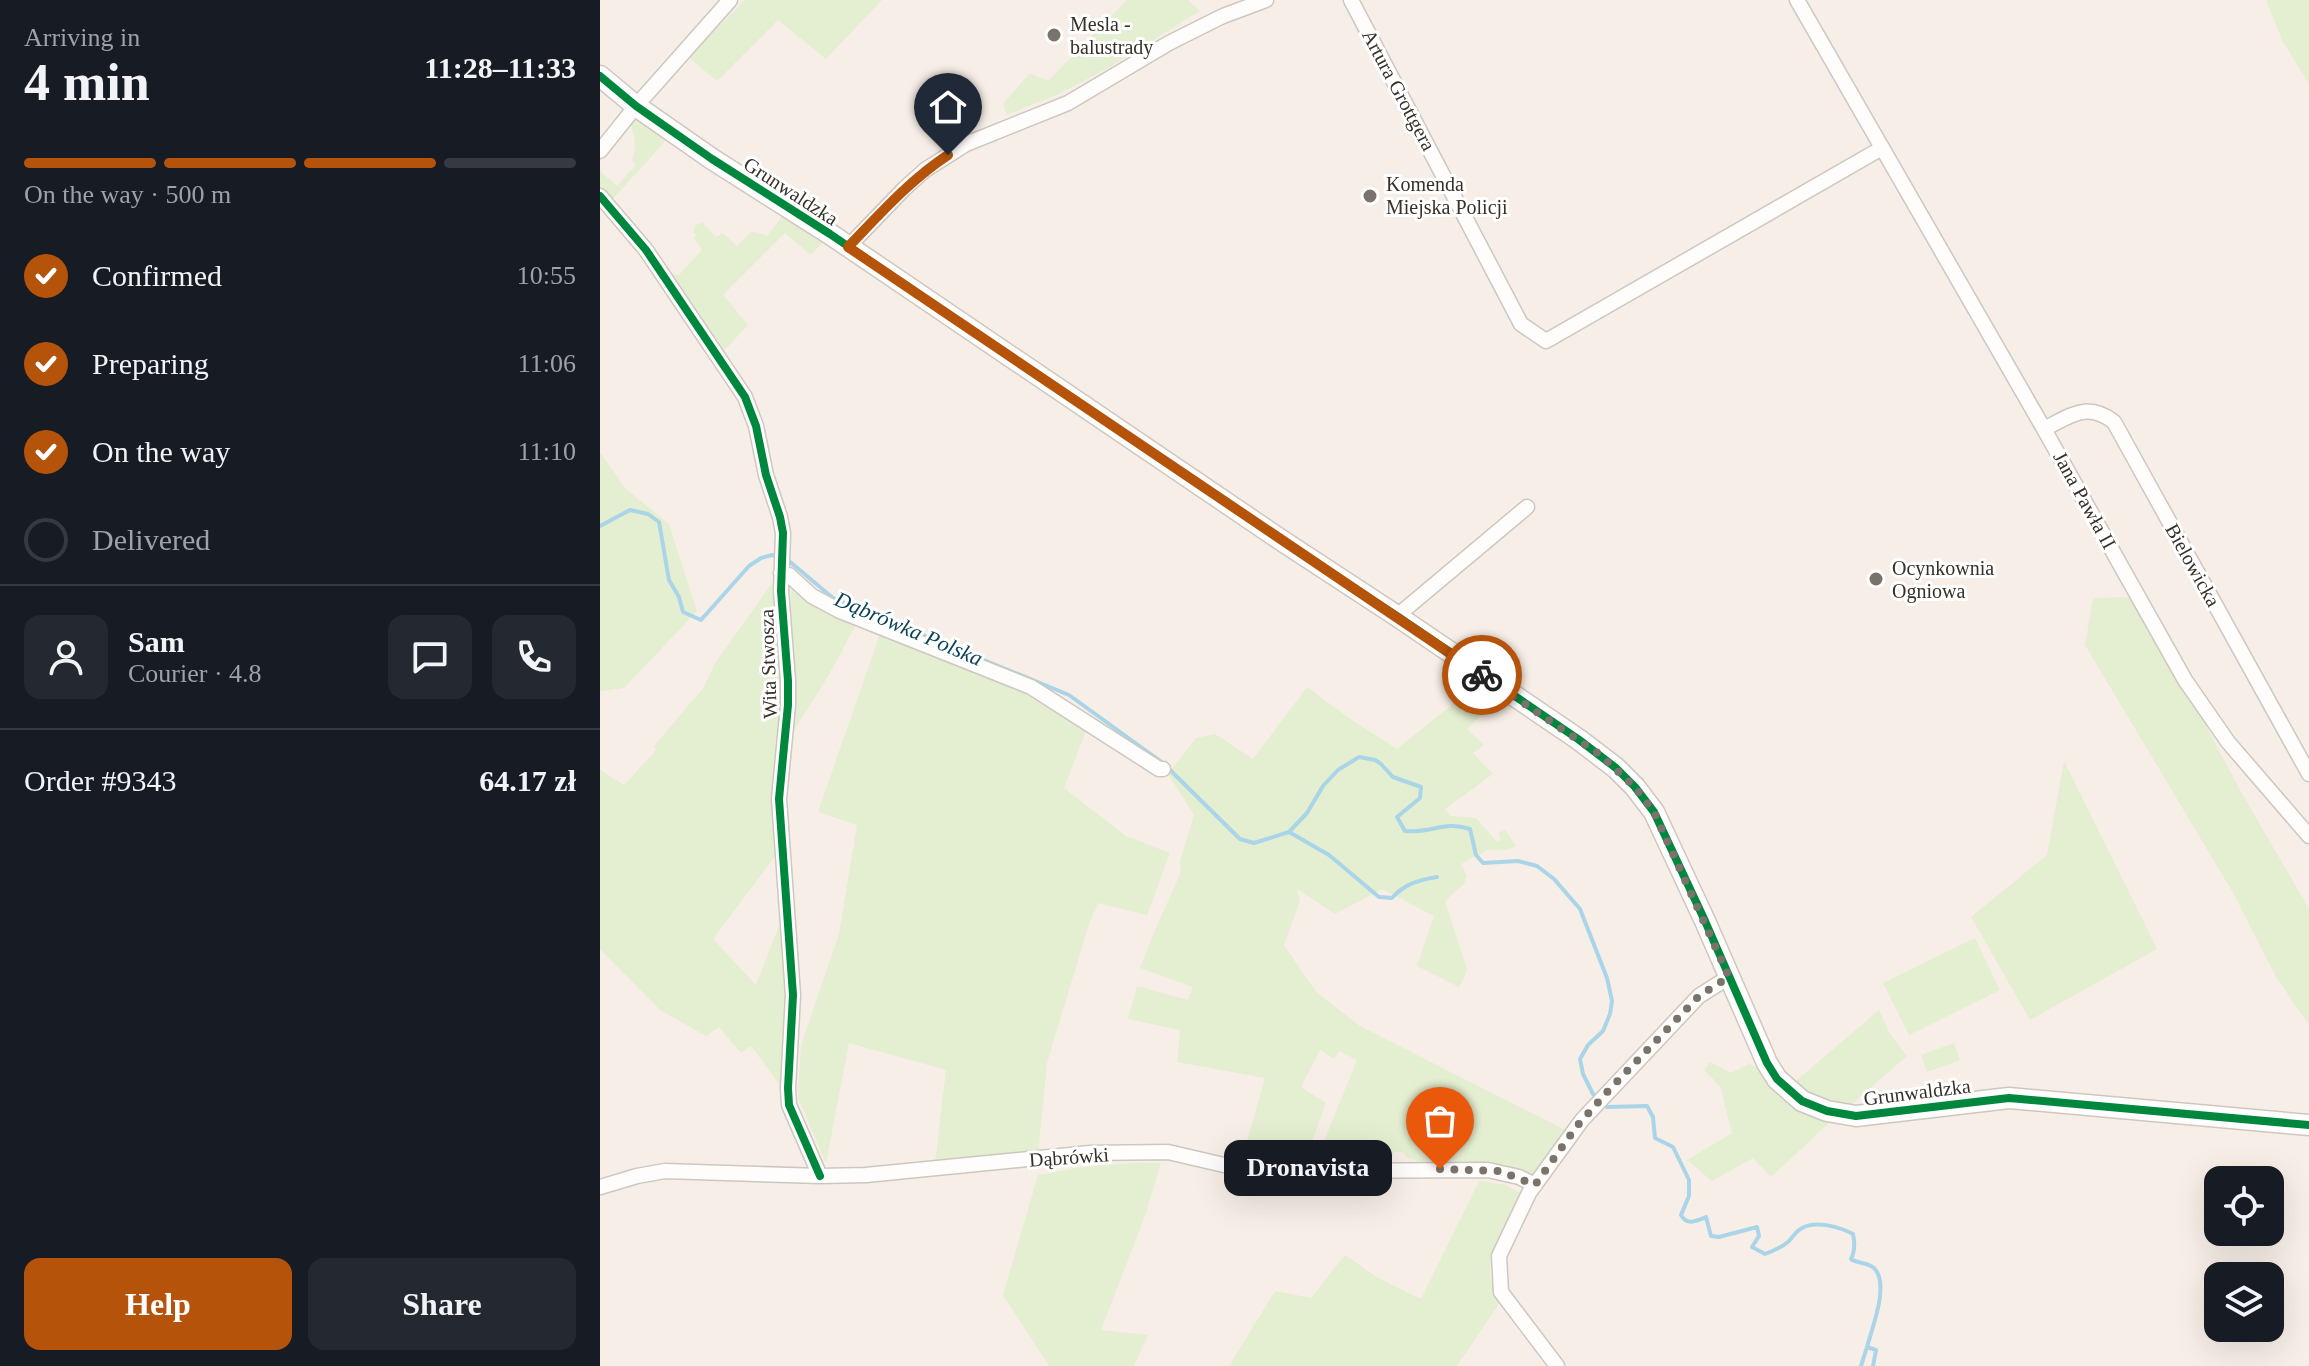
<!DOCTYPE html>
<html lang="en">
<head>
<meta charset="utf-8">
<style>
	body { margin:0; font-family:"Times New Roman",serif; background:#242831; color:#f1f3f6; height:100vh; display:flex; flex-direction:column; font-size:30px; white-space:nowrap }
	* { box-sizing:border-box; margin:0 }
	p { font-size:26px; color:#9ea1a6 }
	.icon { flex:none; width:44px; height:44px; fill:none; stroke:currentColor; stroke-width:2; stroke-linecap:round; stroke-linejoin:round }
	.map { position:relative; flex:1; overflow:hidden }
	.sheet { display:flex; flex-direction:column; background:#171b24; width:600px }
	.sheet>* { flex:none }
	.fabs { position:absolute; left:1604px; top:1166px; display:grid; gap:16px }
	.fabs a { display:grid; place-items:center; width:80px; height:80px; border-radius:16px; background:#171b24; box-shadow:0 8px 32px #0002; font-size:40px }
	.pin { position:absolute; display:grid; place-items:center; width:68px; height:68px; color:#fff; margin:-82px -34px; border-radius:50% 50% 50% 0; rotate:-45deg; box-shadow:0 0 8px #0007 }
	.pin .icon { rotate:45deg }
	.courier { position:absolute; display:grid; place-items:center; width:80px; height:80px; margin:-40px; border:6px solid #b45309; border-radius:50%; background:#fff; color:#222; box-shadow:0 2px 10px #0007 }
	.bubble { position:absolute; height:56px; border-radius:16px; background:#171b24; box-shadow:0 8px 32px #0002; font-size:26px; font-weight:600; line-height:56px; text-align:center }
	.summary em { font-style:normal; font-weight:600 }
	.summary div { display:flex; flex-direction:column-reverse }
	.summary { display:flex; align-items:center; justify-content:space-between; height:136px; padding:0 24px }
	h1 { font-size:52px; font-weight:600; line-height:60px }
	.bar { display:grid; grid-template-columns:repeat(4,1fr); gap:12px 8px; align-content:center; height:96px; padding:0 24px }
	.bar i { height:10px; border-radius:6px; background:#363941 }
	.bar .active { background:#b45309 }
	.bar p { grid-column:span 4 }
	.line { display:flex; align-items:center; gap:20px; padding:0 24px; border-top:2px solid #363941 }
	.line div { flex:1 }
	.round { display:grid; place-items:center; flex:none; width:84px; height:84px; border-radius:16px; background:#242831 }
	ol { padding:0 24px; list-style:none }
	li { display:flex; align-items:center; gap:24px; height:88px }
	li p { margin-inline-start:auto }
	li .icon { padding:8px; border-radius:50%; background:#b45309; color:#fff; stroke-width:4 }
	li:last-child { color:#9ea1a6 }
	li i { width:44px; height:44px; border:4px solid #363941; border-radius:50% }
	.button { display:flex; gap:16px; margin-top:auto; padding:16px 24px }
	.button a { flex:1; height:92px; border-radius:16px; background:#b45309; color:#fff; font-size:32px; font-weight:600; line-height:92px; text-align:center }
	.button a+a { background:#242831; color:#f1f3f6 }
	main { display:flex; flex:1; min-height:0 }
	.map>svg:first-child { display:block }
	.green { fill:#e4eed0 }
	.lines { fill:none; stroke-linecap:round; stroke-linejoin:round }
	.stream { stroke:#aad5e8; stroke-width:4 }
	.street-casing { stroke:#cec7c0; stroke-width:17 }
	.secondary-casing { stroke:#cec7c0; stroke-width:23 }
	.street { stroke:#fefdfb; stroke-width:14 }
	.secondary { stroke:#fefdfb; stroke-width:20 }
	.cycleway-casing { stroke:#fff; stroke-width:13 }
	.cycleway { stroke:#00873e; stroke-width:8 }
	.done { stroke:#7a736c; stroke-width:8; stroke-dasharray:0 14.4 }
	.route { stroke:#b45309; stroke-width:10 }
	.poi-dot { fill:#7a736c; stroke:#fff; stroke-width:3 }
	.labels { text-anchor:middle; stroke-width:6; stroke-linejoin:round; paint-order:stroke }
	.poi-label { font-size:20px; fill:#373029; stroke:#fff; text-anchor:start }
	.street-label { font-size:20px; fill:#373029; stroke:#fff }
	.water-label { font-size:22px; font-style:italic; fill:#0c4459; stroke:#fff }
</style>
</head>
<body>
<main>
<section class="sheet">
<div class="summary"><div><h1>4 min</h1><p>Arriving in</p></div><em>11:28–11:33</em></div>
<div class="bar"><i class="active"></i><i class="active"></i><i class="active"></i><i></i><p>On the way · 500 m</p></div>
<ol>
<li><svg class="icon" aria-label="check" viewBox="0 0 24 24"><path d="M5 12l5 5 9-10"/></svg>Confirmed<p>10:55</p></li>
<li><svg class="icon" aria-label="check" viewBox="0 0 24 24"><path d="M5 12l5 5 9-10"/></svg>Preparing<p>11:06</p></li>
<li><svg class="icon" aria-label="check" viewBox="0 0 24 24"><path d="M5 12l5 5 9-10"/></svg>On the way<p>11:10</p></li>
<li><i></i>Delivered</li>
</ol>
<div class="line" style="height:144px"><a class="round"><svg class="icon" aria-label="person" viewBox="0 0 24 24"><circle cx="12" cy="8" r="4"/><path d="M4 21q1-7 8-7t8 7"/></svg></a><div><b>Sam</b><p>Courier · 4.8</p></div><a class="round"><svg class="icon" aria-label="chat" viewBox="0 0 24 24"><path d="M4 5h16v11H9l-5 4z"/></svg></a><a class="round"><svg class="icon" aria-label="phone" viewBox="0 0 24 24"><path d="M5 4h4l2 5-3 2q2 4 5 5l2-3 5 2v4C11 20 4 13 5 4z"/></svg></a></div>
<div class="line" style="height:104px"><div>Order #9343</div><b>64.17 zł</b></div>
<div class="button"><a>Help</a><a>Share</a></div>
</section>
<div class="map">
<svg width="1709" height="1366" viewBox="0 0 1709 1366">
	<rect width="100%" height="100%" fill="#f7efe7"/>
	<!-- green -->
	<path class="green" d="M145 0H282L226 59 178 20 117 81 88 57Z
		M527 0H588L600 11 515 64 459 94 407 115 403 104 430 73 448 81Z
		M1666 0H1709V84L1682 40Z
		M37 114 68 138 11 201 0 187V171L17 186 36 165 32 160C37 147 35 137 30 124Z
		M183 215 223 242 211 255 185 233 123 295 148 325 122 353 71 274 79 275 102 250 94 238 96 235 93 232 95 226 102 222 116 237 123 233 137 246 152 231 167 236Z
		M0 452 26 489 69 524 97 611 24 688 0 691Z
		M172 583 183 699 179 851 113 939 156 985 183 915 189 978 183 1089 151 1046 141 1053 119 1027 106 1036 60 1010 0 949V770L24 785 56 750 54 746 104 687 114 665Z
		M191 588 214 604 257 623 227 678 188 740Z
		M1538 597 1640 790 1709 909V1025L1676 977 1632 891 1485 645 1493 598Z
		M280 634 397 677 486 731 464 788 526 836 570 853 547 915 498 903 489 924 447 1063 438 1154 335 1163 346 1070 249 1043 226 1163 198 1098 201 1045 239 934 257 825 218 812Z
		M707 687 749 718 797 749 869 691 886 701 884 713 867 729 884 745 873 753 893 774 845 809 850 816 876 818 897 842 901 839 898 833 905 830 916 846 906 850H888L861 864 867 875 864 884 845 901 867 969 865 976 859 987 817 966 834 916 782 889 735 914 697 889 700 901 684 945 716 992 760 1026 965 1130 935 1178 900 1166 866 1163 815 1164 816 1160 806 1157 803 1152H794L790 1161 717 1158 757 1060 739 1051 734 1059 720 1050 701 1087 726 1103 703 1166 680 1168 641 1162 665 1078 577 1062 580 1030 528 1019 537 986 588 1000 593 987 540 968 553 935 581 872 580 861 594 815 568 774 596 738 615 734 653 759Z
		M1464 761 1557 949 1430 1020 1371 917 1447 855Z
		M1375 938 1400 990 1309 1035 1283 983Z
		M1279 1010 1290 1034 1307 1056 1247 1108 1205 1093 1196 1081Z
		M1354 1043 1360 1060 1327 1072 1321 1055Z
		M1110 1062 1131 1073 1149 1064C1160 1067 1163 1078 1171 1086 1186 1103 1209 1115 1230 1122L1171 1177 1153 1158 1112 1181 1087 1160 1132 1133 1120 1086 1104 1070Z
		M531 1163H561L545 1216 501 1330 548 1335 534 1366H449L403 1295 438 1175 482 1167Z
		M879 1181 906 1185 922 1194 890 1259V1278L902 1299 857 1366H629L675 1291 711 1298 745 1255 777 1277 821 1299Z"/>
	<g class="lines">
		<!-- stream -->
		<path class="stream" d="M0 526 30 510 48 514 59 522 69 580 79 597 83 612 101 620 149 566 161 558 172 555 189 561 233 598 469 695 563 763
			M570 770 640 839 654 843 689 832 707 813 723 786 738 770 759 757 775 760 781 764 793 777 821 787 820 798 797 817 805 831C832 834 843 820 870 829L876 855 883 863 918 861 937 866 954 879 980 909 1007 978 1012 1001 1010 1014 1003 1031 988 1045 980 1059 983 1074 993 1094 997 1098
			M689 832 729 855 779 897 792 898C804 884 819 880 837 877
			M1004 1104 1007 1107 1047 1106 1053 1117 1055 1138 1073 1147 1089 1180V1196L1081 1215C1087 1226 1096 1221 1106 1217L1111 1236 1119 1237 1157 1227 1159 1236 1152 1247 1165 1254C1173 1251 1181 1248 1188 1242 1193 1237 1196 1231 1202 1228 1216 1220 1240 1227 1253 1234 1255 1243 1255 1251 1251 1259 1258 1264 1268 1262 1274 1268 1290 1284 1272 1328 1267 1347L1276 1350 1273 1366
			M1261 1366 1267 1347"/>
		<defs>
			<path id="street" d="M751 0 921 324 946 341 1282 148
				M1197 0 1444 429 1585 680 1628 742 1709 836
				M0 151 36 106 130 0
				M0 196 46 250 145 397 156 426 166 475 180 517 183 533 181 591 188 681V705L179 799 193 995 188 1088 189 1105 220 1176
				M248 247 304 189 325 170 366 144 468 103 569 43 623 16 666 0
				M1444 429C1470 416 1487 401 1514 422L1709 774
				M181 573 189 575 212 596 240 611 431 687 559 769H563
				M797 616 927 507
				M0 1187 37 1176 65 1171 220 1176 266 1175 490 1153 568 1152 624 1165 683 1174 718 1171 888 1170 919 1177 935 1185
				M957 1366 901 1292 899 1256 929 1193 982 1120 1099 996 1129 977"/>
			<path id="secondary" d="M0 76 36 106 112 159 230 234 681 540 797 616 978 739 1016 768 1035 787 1054 812 1105 921 1167 1063 1177 1079 1202 1101 1227 1111 1256 1116 1409 1098 1709 1125"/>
		</defs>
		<!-- street casing -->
		<use href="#street" class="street-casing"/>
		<!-- secondary casing -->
		<use href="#secondary" class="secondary-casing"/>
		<!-- street -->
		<use href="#street" class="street"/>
		<!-- secondary -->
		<use href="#secondary" class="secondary"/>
		<defs>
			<path id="cycleway" d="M0 76 36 106 112 159 230 234 681 540 797 616 978 739 1016 768 1035 787 1054 812 1105 921 1167 1063 1177 1079 1202 1101 1227 1111 1256 1116 1409 1098 1709 1125
				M0 196 46 250 145 397 156 426 166 475 180 517 183 533 181 591 188 681V705L179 799 193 995 188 1088 189 1105 220 1176"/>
		</defs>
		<!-- cycleway casing -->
		<use href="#cycleway" class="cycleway-casing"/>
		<!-- cycleway -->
		<use href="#cycleway" class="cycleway"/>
	</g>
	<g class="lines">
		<!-- done -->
		<path class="done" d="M840 1169 900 1171 935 1185 977 1126 1008 1091 1099 996 1129 977 1054 812 1035 787 999 754 882 675"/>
		<!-- route -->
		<path class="route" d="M348 155C310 180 280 214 248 247L882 675"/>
	</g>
	<!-- markers -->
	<g class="poi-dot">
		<circle cx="454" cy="35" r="8"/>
		<circle cx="770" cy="196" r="8"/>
		<circle cx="1276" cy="579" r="8"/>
	</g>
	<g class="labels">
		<!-- poi labels -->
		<g class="poi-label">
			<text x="470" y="31">Mesla -<tspan x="470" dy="23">balustrady</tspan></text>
			<text x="786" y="191">Komenda<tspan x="786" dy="23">Miejska Policji</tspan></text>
			<text x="1292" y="575">Ocynkownia<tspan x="1292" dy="23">Ogniowa</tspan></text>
		</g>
		<!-- street labels -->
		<g class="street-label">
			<text transform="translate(799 90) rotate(62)" y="7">Artura Grottgera</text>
			<text transform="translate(191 191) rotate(33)" y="7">Grunwaldzka</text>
			<text transform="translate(1485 500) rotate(61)" y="7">Jana Pawła II</text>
			<text transform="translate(1593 565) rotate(61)" y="7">Bielowicka</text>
			<text transform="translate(168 664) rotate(-92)" y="7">Wita Stwosza</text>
			<text transform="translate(1317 1092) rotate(-7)" y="7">Grunwaldzka</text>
			<text transform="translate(469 1157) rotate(-4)" y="7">Dąbrówki</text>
		</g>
		<!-- water labels -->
		<g class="water-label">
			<text transform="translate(309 628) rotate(23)" y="8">Dąbrówka Polska</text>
		</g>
	</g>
</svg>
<div class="fabs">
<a><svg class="icon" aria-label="locate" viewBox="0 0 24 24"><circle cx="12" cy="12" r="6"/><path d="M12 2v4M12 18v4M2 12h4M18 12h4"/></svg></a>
<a><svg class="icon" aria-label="layers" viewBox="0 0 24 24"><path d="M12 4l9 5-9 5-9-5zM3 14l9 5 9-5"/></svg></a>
</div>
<div class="pin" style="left:840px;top:1169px;background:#ea580c"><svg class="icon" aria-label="bag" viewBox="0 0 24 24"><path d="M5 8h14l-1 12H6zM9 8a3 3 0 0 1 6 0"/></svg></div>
<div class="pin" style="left:348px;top:155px;background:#1f2937"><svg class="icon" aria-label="home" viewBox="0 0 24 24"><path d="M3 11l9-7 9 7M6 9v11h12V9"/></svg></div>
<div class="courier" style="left:882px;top:675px"><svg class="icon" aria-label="bike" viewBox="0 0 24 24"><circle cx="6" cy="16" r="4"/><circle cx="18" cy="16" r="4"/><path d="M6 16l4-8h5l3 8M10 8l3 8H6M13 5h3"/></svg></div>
<div class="bubble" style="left:624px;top:1140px;width:168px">Dronavista</div>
</div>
</main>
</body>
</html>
